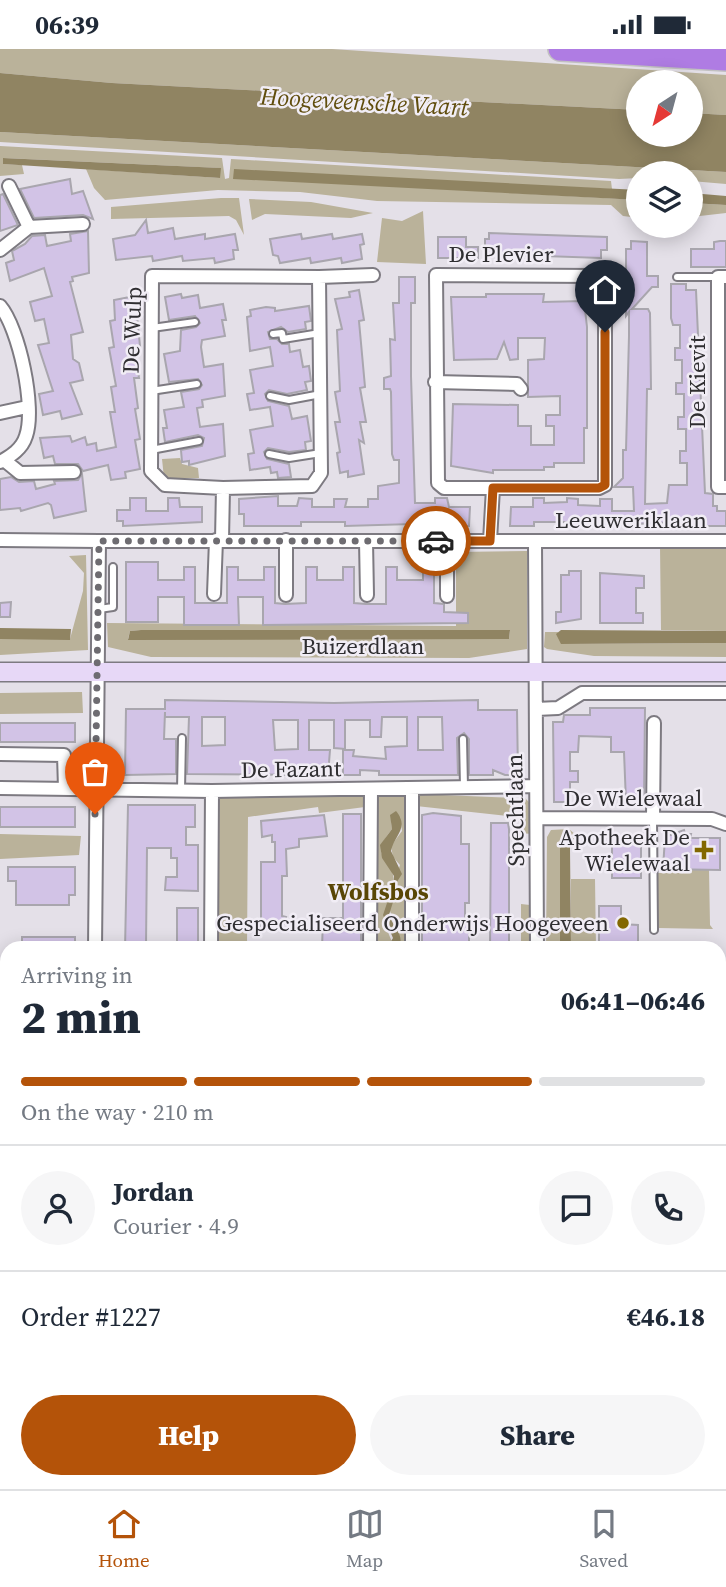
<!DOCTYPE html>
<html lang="en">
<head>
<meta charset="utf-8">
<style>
	body { margin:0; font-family:"Source Serif 4",serif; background:#f6f6f7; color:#1f2937; height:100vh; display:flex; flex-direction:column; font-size:26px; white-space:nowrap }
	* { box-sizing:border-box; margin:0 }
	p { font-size:23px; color:#747a83 }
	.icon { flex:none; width:38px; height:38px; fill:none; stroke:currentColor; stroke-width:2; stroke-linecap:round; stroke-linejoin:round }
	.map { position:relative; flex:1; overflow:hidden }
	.details { position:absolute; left:0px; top:892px; width:726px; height:548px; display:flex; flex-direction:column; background:#fff; border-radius:21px 21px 0 0; box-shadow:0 4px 18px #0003 }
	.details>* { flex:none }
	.needle { width:46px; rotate:216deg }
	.tools { position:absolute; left:626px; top:21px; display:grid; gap:14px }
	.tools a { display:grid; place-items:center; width:77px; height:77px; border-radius:50%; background:#fff; box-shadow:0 4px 18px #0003; font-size:35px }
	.pin { position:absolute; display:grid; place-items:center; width:60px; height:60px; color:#fff; margin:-72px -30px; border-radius:50% 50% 50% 0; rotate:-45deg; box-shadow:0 0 7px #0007 }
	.pin .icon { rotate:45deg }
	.courier { position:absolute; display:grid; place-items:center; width:70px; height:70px; margin:-35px; border:5px solid #b45309; border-radius:50%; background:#fff; color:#222; box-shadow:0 2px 9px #0007 }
	.summary em { font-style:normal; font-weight:800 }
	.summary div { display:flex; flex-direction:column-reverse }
	.summary { display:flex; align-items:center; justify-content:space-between; height:119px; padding:0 21px }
	h1 { font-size:46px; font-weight:800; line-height:52px }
	.bar { display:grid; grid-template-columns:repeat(4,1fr); gap:10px 7px; align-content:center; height:84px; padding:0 21px }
	.bar i { height:9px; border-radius:5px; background:#e0e1e3 }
	.bar .selected { background:#b45309 }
	.bar p { grid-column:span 4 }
	.line { display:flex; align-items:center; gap:18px; padding:0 21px; border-top:2px solid #e0e1e3 }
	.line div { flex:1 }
	.round { display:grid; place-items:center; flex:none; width:74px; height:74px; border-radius:37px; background:#f6f6f7 }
	.button { display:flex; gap:14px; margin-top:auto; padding:14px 21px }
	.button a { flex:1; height:80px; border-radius:42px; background:#b45309; color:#fff; font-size:28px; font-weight:800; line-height:80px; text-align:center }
	.button a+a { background:#f6f6f7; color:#1f2937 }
	.status { display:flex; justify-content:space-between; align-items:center; height:49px; padding:0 35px; background:#fff; direction:ltr }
	.status svg { height:19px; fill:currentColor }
	.tab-bar { display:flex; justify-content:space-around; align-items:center; height:98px; border-top:2px solid #e0e1e3; background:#fff; font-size:19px; color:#747a83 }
	.tab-bar a { display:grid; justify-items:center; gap:4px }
	.tab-bar .selected { color:#b45309 }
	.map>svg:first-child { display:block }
	.green { fill:#bab29a; fill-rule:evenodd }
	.forest { fill:#c0b38f }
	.water { fill:#908462 }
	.building { fill:#d2c3e6; stroke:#a9a6ae; stroke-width:2; fill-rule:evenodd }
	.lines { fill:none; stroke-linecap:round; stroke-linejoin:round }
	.lane-casing { stroke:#7d7a81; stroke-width:10 }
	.street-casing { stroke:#7d7a81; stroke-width:16 }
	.secondary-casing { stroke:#7d7a81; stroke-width:21 }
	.highway-casing { stroke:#c1c0c1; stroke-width:26 }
	.lane { stroke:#fff; stroke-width:6 }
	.street { stroke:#fff; stroke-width:12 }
	.secondary { stroke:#e7d8f7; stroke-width:18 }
	.highway { stroke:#af7ce3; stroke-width:23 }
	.done { stroke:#6e6c71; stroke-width:7; stroke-dasharray:0 12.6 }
	.route { stroke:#b45309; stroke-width:9 }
	.poi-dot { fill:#836801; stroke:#f1edf5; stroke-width:2.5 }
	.labels { text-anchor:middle; stroke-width:5; stroke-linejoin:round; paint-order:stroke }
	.street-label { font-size:23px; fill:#2f2e31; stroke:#f1edf5 }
	.poi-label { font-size:23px; fill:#2f2e31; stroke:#f1edf5; text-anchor:end }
	.water-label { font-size:24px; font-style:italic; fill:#604d0d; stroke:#f1edf5 }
	.neighbourhood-label { font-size:24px; font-weight:bold; fill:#594605; stroke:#f1edf5 }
</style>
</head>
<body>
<div class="status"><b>06:39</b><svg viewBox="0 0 49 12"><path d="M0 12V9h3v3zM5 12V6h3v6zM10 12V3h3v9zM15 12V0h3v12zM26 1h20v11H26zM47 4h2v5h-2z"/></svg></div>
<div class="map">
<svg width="726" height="1440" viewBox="0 0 726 1440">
	<rect width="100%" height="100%" fill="#e4e0e8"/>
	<!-- green -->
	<path class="green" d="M0 0H332L726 26V66L691 64V33H639V61L112 34 0 24Z
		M0 83 726 123V135L691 132V124H639V129L619 130 0 93Z
		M0 97 222 109 225 130 229 129 231 110 611 132 612 140 394 131 317 133 639 151V169L623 167 611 156 377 152 300 143 218 141 105 151 94 139 86 120 220 129V119L4 109 3 115 22 116 24 125 0 127Z
		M221 149H239L244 186 236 171 229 167 111 170V158Z
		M249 150 311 153 373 164 351 169 265 165 252 171Z
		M691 154 726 156V164L691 168Z
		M423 162 426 215 377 213 382 169 402 172Z
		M180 409 182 415 198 419 199 429H164L162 410Z
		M660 497H726V582L661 581Z
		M527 502V600L469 609 151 608 108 598 107 574 456 577V503ZM141 581 510 582 509 590H128L130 582Z
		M86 506 88 601 0 606V590H70L83 542 84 524 69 507Z
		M545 583H558L562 595 726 594V608L594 607 547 600 544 598Z
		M82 643 83 664 0 665V644Z
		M219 745H365V758L319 764 318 758 248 768 247 899 218 900Z
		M375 745H407V899H399L401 896 390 862 383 871 392 893 387 899 374 900ZM400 768 402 782 391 797 393 808 400 816 393 838C393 834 394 830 393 826 390 805 368 810 392 780L391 769Z
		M417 745 515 749 516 768 416 757Z
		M521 745 531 755V785L521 784Z
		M569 780 576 786 570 796H564L560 899 546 900 547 788 551 781Z
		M0 785 81 787 79 806 0 810Z
		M663 820 709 821 710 876 713 880 658 879 656 824H663Z
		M571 830H595L596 899H571Z
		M521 855 530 856 531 892H521Z
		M7 1199V1254L0 1249V1201Z
		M0 1325 7 1330V1433H141L150 1440H0Z
		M308 1433H359L355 1440H303Z
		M379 1433H451L445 1440H388Z"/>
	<!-- forest -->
	<path class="forest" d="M84 704V732L75 734 70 731V705Z
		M0 930 7 952V1004L0 984Z"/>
	<!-- water -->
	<path class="water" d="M0 24 112 34 639 61V86H691V64L726 66V123L0 83Z
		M3 109 221 119 220 129 3 115Z
		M234 120 639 141V151L233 130Z
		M691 144 726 147V156L691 154Z
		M0 579 71 580 70 591 0 590Z
		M141 581H510L509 590 128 591 130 582Z
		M561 581 726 582V594L561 595 556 585Z
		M396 762C410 779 394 786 391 802L402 825 393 839 394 827 382 809 380 796 392 780 390 766Z
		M564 796H570V799L571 899H560V799Z
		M393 853 389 866C393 878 405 886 399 899H387L393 889 383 866 387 854Z"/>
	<!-- building -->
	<path class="building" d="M70 130 72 145 83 142 93 170 83 166 34 169 20 140Z
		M3 145 18 176 0 182V146Z
		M146 171 148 184 173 179 175 190 205 185V190L235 185 238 201H233L234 210 215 214 214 209 183 212 182 207 153 212 152 207 116 211 113 190 135 186Z
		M88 182 89 224 72 228 73 232 70 233 83 283 71 286 73 310 79 314 83 331 70 334 82 365 62 370 60 362 43 366 39 345 53 342 38 296 49 294 44 270 35 272 30 253 52 247 44 219 10 232 6 214 14 211 12 202 25 195 32 187 45 186 47 197 71 192 70 185Z
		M489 184 607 188V201H601V209L485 205V190H489Z
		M301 185 302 190 332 185 333 190 362 185 364 195 360 196 362 210 342 214 341 209 311 214 310 209 280 214 278 207 273 206 270 190Z
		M438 188H466V198H478V209H438Z
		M631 192 647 193V227H658V238H652L632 260H648L650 264 651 340H647L645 455 667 454 669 436H687V414H680V402H686V380H678V368H684V345H676V334H682V311H675V299H680V276H673L671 269V235H686V241H696L705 444 713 445V457H717V462H726V477H679L678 473 589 477H578V473H534V477H510L511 458H533V449H544V454L567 453V449L578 450V456L600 457V450H612V462H634L633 438H614L623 429V401H626L629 287V263L626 267V200H631Z
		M720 192H726V218H691V200H714V193Z
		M399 228H415V254H411V327L415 454H435V449H447L449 458H470L469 477H446V474L345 477V473H301V477H244V465H239V450L278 447V457H297L299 449 312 450V458H334V450H347L345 458H368V450H378V437L399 434V411H394L392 405 391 343 390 340H384V329L391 327 390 290 395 291 393 254H399Z
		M359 241 364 271 359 272 365 338 360 339 366 373H360L364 394 359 391 364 425 348 428V422L340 424 337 404 340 403 335 373H340L335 343 340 342 337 281 342 280 335 250 350 248 349 243Z
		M181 245 182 249 198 246 200 259 223 255 226 271H222L225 287 202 291 201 298 204 318 223 315 225 347 202 351 203 358 197 359 200 378 223 375 225 407 189 416V412L182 413 181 401 202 397 204 389 198 386 165 393 163 379H167L164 361 184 358 181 343 199 340 202 336 198 330 169 333 164 305 180 302 181 281 196 278 200 274 195 267 169 271 165 248Z
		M486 245H544L543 253 584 252 587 278V379H584V414H554V418H544V421H493V424L451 417 453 355 518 356V377H531V396H554V377H546V366H560V347L528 348V311L544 310 545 289H518V310L510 311 504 293 497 310 454 311 451 248H486Z
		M135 247 140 297 134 298 139 329H134L138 359 135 360 140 390 135 391 140 420 125 423 126 429 111 431 108 416 83 422 78 415H55L53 407 44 409 40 389 70 387 72 393 85 388 87 396 96 394 97 402 116 398 110 363H115L111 338 116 337 109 299 114 298 110 272 115 271 114 251Z
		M309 257 311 272 305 273 306 280 288 283 281 278 268 283 270 290H277L282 295H289L290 303 300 301 303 318 309 317 311 332 305 333 307 341 287 345 269 341 265 345 268 352 289 357 292 370 307 367 311 392 305 393 306 401 289 403 268 399 264 403 267 410 289 415 291 428 278 429 277 423 271 424 270 418 250 421 248 405 254 404 250 381 273 377 270 358 250 361 247 345 254 344 250 321 273 317 270 298 250 302 247 268 251 267 250 261 266 258 275 259V262Z
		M82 425 86 462 54 469 51 456 48 454 21 462 20 459 0 461V430L11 428 19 433 34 432 36 440 55 435 54 432 78 431Z
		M130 449H146V462H168V449H179L180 458H202V473L123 477V472H117V461H130Z
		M126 513H158V531H184V518H195V554H227V518H238V531H264V518H275V554L285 555 306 554V518H317V531H343V518H354V554L366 555H386V518H397V531H423V518L434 519V554L444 555V563L468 564V574L263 576V548H238L239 576H184V548H158V573H126Z
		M569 522H581V570L556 574V563H561V526H569Z
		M600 524 644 527V539H636V564H643V574H600Z
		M11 553 10 568H0V554Z
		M165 651 334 654 478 651V661H517L518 726H505L493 721V726H469V690L464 684 457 689 458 726H379V722L360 721V726H343V701H354L353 707 386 710 385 698 407 697V668H382L381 688H370V671H345V700L334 699V671H309V701H330L328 726 187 725 189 668H165V663L164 690H176V725L125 726 126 660H165ZM202 668H225V696L202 697ZM418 668H442L443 701H418ZM273 671H298V700L275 701Z
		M590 659H645L644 753H626L624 703H611V688L579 687 578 703H570V722H578V733H570V753H554L553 673H563L564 666H590Z
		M0 674H75V693H0Z
		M128 756H195V778H186V796H198V842L165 841 166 828H177V809H171V799H147L146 897H141V900H125Z
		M0 758H75V778H0Z
		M433 764 461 767V795H469V854H465V872H469V900H422V766Z
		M343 765H361V900H322L323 869H343Z
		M324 766 327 787 299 790V798L286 800 287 827H282V867L286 868 282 879 261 880V813H275V793H272V786L262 788 261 772Z
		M491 774H508L509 780V900H490Z
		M684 781 685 785H691L690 789H720V821L663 820 665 788Z
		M612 794H641V829H612Z
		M8 818H75V846H69V856H16V832H8Z
		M599 857H621V875L638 876V900H599Z
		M177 859H198V900L177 897Z
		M22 888H75V900H22Z"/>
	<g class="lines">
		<defs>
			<path id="lane" d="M677 228H718
				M152 279 195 273
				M273 285 282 284 283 290 320 284
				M151 342 197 335
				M270 347 289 351 321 345
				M151 401 199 392
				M269 405 289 409 321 404
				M99 560 113 558V518
				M463 690 464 738
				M181 741 182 689
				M653 769 654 881
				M26 1440 31 1433
				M459 1440 464 1433"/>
			<path id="street" d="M9 137 29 178
				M0 201 29 178 83 175
				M319 228 373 226
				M726 228H718V438H726
				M0 257C19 279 36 359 26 387 22 400 11 407 0 413
				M435 333 517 335 521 340
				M0 364 27 358
				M4 411 20 424 74 423
				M0 491 99 492
				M222 491 223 439 165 436 151 422 152 227 319 228 321 424 312 437 223 439
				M286 491V546
				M366 492 367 546
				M490 492 493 439H444L438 434 436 226 596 227 605 232V436L599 439H493
				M535 492 537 900
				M214 545 216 491
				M447 547V492
				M536 660 558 659 582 644H726
				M0 705 64 706 65 739
				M0 739 212 742 535 737
				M538 769 712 770 726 775
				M653 769 654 674
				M95 900 99 492H726
				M211 900 212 742
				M370 900 371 740
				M412 900V739
				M0 1010H7
				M719 1066H726
				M0 1120 7 1121
				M719 1227H726
				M719 1354H726
				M501 1433 510 1440
				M277 1440 283 1433
				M640 1440 645 1433"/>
			<path id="secondary" d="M0 623H726
				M0 1279 7 1284
				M0 1297 7 1302
				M182 1433 191 1440
				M208 1433 217 1440"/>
			<path id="highway" d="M560 0 726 10"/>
		</defs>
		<!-- lane casing -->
		<use href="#lane" class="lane-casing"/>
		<!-- street casing -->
		<use href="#street" class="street-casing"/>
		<!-- secondary casing -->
		<use href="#secondary" class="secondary-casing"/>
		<!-- highway casing -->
		<use href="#highway" class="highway-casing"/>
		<!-- lane -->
		<use href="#lane" class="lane"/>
		<!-- street -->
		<use href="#street" class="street"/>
		<!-- secondary -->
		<use href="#secondary" class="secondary"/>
		<!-- highway -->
		<use href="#highway" class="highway"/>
	</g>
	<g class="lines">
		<!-- done -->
		<path class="done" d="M95 765 99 492H436"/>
		<!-- route -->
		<path class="route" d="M436 492H490L493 439H599L605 436V283"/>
	</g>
	<!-- markers -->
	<g class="poi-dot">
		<path d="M700.5 790.5h7v7h7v7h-7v7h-7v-7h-7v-7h7z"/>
		<circle cx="623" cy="874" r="7"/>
	</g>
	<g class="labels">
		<!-- street labels -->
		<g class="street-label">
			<text x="501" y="213">De Plevier</text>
			<text transform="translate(132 281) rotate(-88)" y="8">De Wulp</text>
			<text transform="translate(697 333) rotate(-90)" y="8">De Kievit</text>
			<text x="631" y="479">Leeuweriklaan</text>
			<text x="363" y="605">Buizerdlaan</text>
			<text transform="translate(291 720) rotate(-1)" y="8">De Fazant</text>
			<text x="633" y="757">De Wielewaal</text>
			<text transform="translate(515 761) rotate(-91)" y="8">Spechtlaan</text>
		</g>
		<!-- poi labels -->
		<g class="poi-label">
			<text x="690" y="796">Apotheek De<tspan x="690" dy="26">Wielewaal</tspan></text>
			<text x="609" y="882">Gespecialiseerd Onderwijs Hoogeveen</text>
		</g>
		<!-- water labels -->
		<g class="water-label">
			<text transform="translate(364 53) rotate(3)" y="8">Hoogeveensche Vaart</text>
		</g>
		<!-- neighbourhood labels -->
		<g class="neighbourhood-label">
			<text x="378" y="851">Wolfsbos</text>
		</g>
	</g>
</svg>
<div class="tools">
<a><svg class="needle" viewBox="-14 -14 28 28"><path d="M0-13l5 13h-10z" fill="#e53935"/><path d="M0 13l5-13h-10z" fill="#747a83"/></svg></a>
<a><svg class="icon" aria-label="layers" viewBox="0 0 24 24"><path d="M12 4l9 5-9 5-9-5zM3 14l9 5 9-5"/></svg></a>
</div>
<div class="pin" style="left:95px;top:765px;background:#ea580c"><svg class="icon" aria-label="bag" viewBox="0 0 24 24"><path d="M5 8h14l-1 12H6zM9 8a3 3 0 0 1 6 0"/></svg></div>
<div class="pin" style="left:605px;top:283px;background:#1f2937"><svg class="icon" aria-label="home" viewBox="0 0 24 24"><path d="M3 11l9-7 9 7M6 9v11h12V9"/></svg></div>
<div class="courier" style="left:436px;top:492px"><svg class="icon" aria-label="car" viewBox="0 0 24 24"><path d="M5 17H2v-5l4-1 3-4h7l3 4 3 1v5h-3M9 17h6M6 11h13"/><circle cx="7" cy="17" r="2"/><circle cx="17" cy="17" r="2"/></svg></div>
<section class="details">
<div class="summary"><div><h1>2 min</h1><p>Arriving in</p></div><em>06:41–06:46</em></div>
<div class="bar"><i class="selected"></i><i class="selected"></i><i class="selected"></i><i></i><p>On the way · 210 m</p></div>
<div class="line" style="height:126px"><a class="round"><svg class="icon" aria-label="person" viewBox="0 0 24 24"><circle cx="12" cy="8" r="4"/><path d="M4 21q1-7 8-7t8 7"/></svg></a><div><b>Jordan</b><p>Courier · 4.9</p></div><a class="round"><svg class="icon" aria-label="chat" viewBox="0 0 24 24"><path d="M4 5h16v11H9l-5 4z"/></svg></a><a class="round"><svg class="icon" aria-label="phone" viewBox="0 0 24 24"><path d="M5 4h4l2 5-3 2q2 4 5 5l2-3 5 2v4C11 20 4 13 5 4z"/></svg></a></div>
<div class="line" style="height:91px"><div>Order #1227</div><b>€46.18</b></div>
<div class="button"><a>Help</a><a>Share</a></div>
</section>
</div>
<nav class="tab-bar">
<a class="selected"><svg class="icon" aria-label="home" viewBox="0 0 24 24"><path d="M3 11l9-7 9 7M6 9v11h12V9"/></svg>Home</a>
<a><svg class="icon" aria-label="map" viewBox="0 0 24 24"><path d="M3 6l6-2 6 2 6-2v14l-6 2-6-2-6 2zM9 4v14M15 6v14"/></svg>Map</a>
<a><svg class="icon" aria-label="saved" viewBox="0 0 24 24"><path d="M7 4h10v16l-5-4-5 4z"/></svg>Saved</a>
</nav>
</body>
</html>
